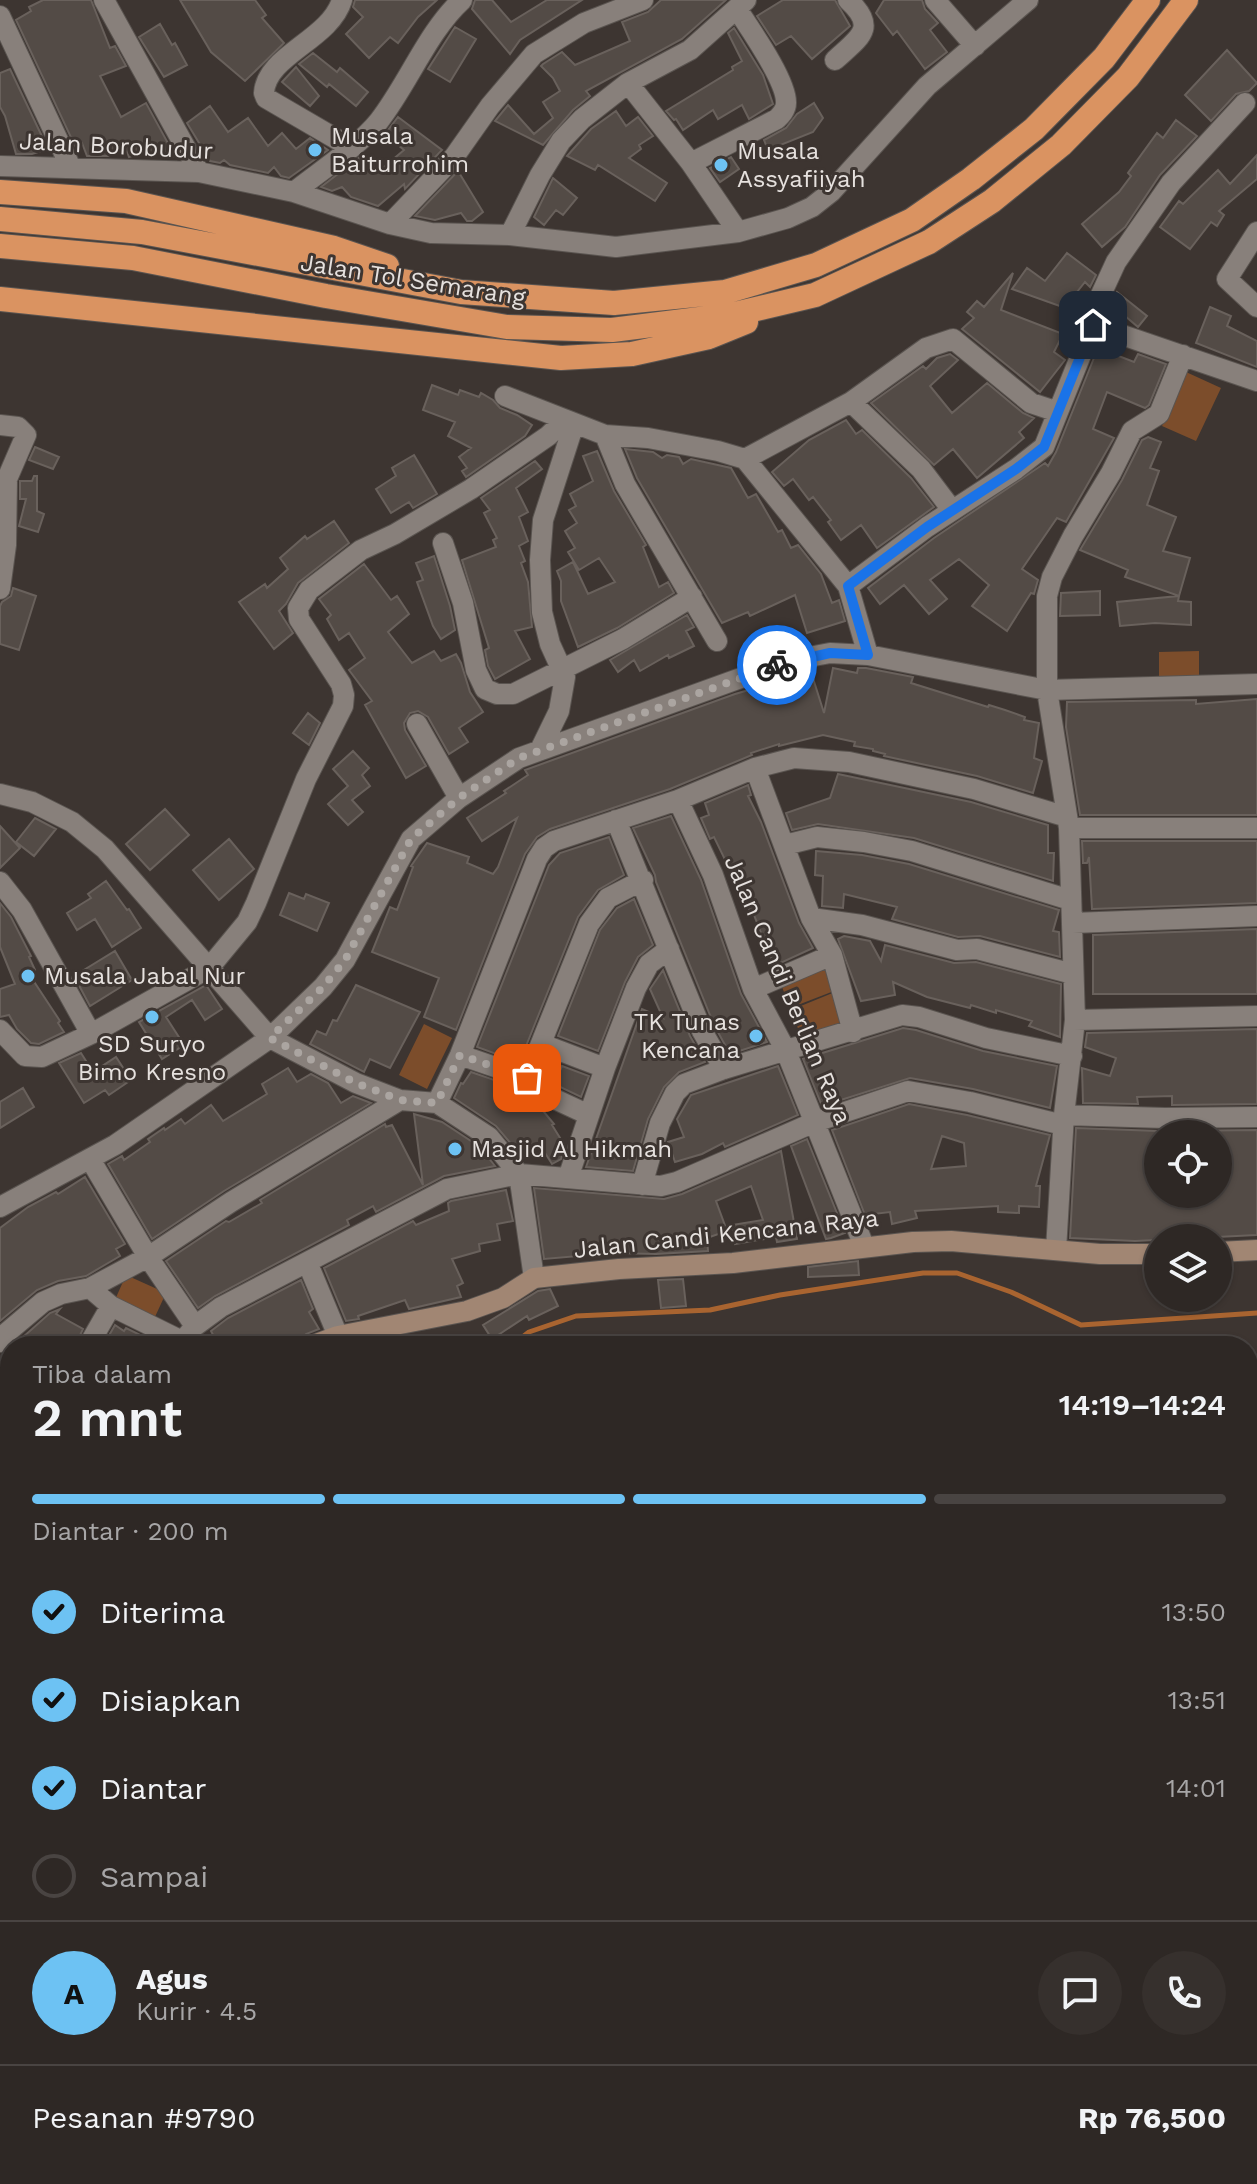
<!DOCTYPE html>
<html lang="id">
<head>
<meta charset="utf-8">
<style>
	body { margin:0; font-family:"Work Sans",sans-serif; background:#36302d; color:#f1f3f6; height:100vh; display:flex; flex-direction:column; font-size:30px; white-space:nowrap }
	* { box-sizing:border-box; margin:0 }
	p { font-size:26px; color:#a7a6a7 }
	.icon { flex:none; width:44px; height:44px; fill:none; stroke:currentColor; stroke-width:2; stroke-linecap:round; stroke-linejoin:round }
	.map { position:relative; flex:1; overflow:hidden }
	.drawer { position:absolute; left:0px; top:1336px; width:1258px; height:848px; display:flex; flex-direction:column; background:#2e2825; border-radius:32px 32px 0 0; box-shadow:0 2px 6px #0004,0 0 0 2px #494442 }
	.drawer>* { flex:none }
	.controls { position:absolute; left:1144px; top:1120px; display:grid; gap:16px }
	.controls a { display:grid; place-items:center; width:88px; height:88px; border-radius:50%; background:#2e2825; box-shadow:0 2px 6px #0004,0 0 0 2px #494442; font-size:40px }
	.pin { position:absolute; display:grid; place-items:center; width:68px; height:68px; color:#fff; margin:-34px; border-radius:16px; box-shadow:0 4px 12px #0006 }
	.courier { position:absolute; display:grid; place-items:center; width:80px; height:80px; margin:-40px; border:6px solid #1a73e8; border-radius:50%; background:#fff; color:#222; box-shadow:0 2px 10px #0007 }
	.summary em { font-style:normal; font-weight:600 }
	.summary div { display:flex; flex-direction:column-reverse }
	.summary { display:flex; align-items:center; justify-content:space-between; height:136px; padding:0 32px }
	h1 { font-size:52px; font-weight:600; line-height:60px }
	.bar { display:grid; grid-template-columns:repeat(4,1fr); gap:12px 8px; align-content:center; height:96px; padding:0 32px }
	.bar i { height:10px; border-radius:6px; background:#494442 }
	.bar .active { background:#6dc2f3 }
	.bar p { grid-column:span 4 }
	.line { display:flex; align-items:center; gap:20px; padding:0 32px; border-top:2px solid #494442 }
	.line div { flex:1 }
	.round { display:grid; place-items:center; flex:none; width:84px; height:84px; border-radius:42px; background:#36302d }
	ol { padding:0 32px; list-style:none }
	li { display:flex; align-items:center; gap:24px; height:88px }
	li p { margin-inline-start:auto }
	li .icon { padding:8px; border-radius:50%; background:#6dc2f3; color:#111; stroke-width:4 }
	li:last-child { color:#a7a6a7 }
	li i { width:44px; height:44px; border:4px solid #494442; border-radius:50% }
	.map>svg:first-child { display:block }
	.green { fill:#7c4d2b }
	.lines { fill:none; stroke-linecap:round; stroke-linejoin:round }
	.stream { stroke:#a96430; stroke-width:5 }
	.building { fill:#534b46; stroke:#69615c; stroke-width:2; fill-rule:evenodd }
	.street-casing { stroke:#5a5450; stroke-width:22 }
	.secondary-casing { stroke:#5a5450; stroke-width:22 }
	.highway-casing { stroke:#5a5450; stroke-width:26 }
	.street { stroke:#88807b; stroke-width:20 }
	.secondary { stroke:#a18673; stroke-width:20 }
	.highway { stroke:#da9361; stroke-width:24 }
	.done { stroke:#aba5a1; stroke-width:8; stroke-dasharray:0 14.4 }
	.route { stroke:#1a73e8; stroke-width:10 }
	.poi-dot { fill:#6dc2f3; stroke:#3d3531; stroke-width:3 }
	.labels { text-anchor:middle; stroke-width:6; stroke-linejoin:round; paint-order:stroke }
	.poi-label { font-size:24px; fill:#e6e1de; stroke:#3d3531; text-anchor:start }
	.street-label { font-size:24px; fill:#e6e1de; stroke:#3d3531 }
</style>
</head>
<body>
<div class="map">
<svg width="1257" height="2184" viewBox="0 0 1257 2184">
	<rect width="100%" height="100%" fill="#3d3531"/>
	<!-- green -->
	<path class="green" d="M1186 372 1221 388 1196 441 1162 426Z
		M1199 651V676L1159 677V652Z
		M822 961 834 991 790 1008 779 979Z
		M835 992 846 1021 802 1039 791 1010Z
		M424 1024 452 1038 427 1089 399 1075Z
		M126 1275 166 1293 154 1319 114 1302Z"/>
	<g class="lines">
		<!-- stream -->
		<path class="stream" d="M511 1346 529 1332 576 1316 710 1310 780 1295 923 1273H957L1011 1292 1081 1325 1257 1313
			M0 1489 10 1492"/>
	</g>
	<!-- building -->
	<path class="building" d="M43 0H91L110 48 115 46 126 66 100 76 121 117 146 103 175 156 165 158 161 150 151 156 148 151 129 157 126 149 108 156H87L82 143 75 146 16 20 31 11 29 7Z
		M180 0H255L266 15 262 18 284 43 245 81 211 52Z
		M355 0H437L418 17 398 43 390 37 369 58 346 34 363 17 353 7Z
		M475 0H492L511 22 547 0H582L520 40 510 54 472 9Z
		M661 0H726L682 39 586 91 590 96 573 110 543 145 495 121 508 105 534 134 553 118 543 102 560 91 553 78 541 66 543 64 562 52 575 65 630 41 622 22 648 12Z
		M783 0H835L850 26 812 59 791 36 776 45 757 16Z
		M884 0H922L925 9 938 23 930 30 947 52 925 69 897 31 893 35 876 13Z
		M160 24 172 45 175 43 187 65 164 77 139 37Z
		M455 27 476 39 450 82 428 69Z
		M734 28 763 75 773 104 749 119 742 105 718 119 713 110 683 130 676 119 674 120 666 111 733 70 732 67 742 61 728 33Z
		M1227 50 1257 83 1249 91 1236 94 1211 121 1185 95Z
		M313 53 337 72 340 68 368 92 356 106 329 84 327 87 299 64Z
		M296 67 319 96 310 106 282 82Z
		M10 69 48 149 32 154H16L5 116 0 107V73Z
		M814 103 823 118 813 132 768 150 764 140 786 128 797 114Z
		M210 106 228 132 248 118 268 146 282 133 296 149 310 138 328 150 289 178 281 176 274 167 268 173 230 165 224 160 220 163 210 161 187 123Z
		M616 111 626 126 638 117 653 136 639 145 641 149 629 158 667 183 655 201 598 165 595 170 567 156 591 129Z
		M398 117 442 150 405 189 404 184 378 206 351 197 342 187 332 191 321 187 364 154 378 172 404 150 385 134Z
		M1176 120 1197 136 1160 175 1125 227 1102 247 1082 224 1119 192 1131 176 1128 173 1157 133 1163 138Z
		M1257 155V179L1219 211 1224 215 1217 226 1211 222 1190 249 1160 227 1179 201 1183 204 1218 170 1230 184Z
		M731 157 739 169 720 182 710 168Z
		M458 171 483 212 472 221H467L461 213 435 220 415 216Z
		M553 178 577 198 563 215 556 210 544 225 534 217Z
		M1067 253 1096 275 1090 287 1085 282 1073 297 1084 306 1082 314 1012 289 1027 268 1045 281Z
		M1013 273 1001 310 1063 334 1054 352 1065 360 1040 392 962 329 974 318 967 312 977 301 984 307Z
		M1117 292 1147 316 1138 327 1111 304Z
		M1210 307 1231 316 1227 326 1257 341V367L1196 343Z
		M1098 348 1134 362 1138 354 1166 364 1149 405 1145 408 1107 392 1093 429 1114 438 1066 522 1057 518 1022 569 1038 580 1034 594 1031 593 1007 631 972 606 989 585 959 559 930 580 947 599 929 614 904 585 880 604 868 588 934 538 1045 463 1048 466 1056 452Z
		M950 354 958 360 930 386 952 413 987 383 1023 413 1034 418 1019 432 1024 438 977 478 953 449 934 465 871 403 923 366 926 369 937 358Z
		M432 385 458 395 460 390 479 397 481 393 493 400 500 408 517 415 532 425 525 436 466 477 462 471 467 468 459 457 471 448 448 436 455 422 423 410Z
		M846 420 856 434 862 430 911 478 934 507 877 548 861 525 841 540 828 522 831 520 813 497 809 500 793 479 784 486 772 472 809 440Z
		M1148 437 1161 442 1150 468 1159 471 1147 505 1176 517 1163 551 1190 558 1179 596 1125 577 1128 570 1080 550 1122 480 1142 440Z
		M35 447 59 457 53 469 29 460Z
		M625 449 653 452 662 458 667 455 679 457 683 464 691 459 731 468 748 498 756 494 778 532 782 530 791 548 798 545 821 574 832 603 839 600 845 621 807 633 795 595 750 616 748 612 722 623 637 478Z
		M597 451 614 491 646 545 643 547 659 587 668 582 674 593 617 628 578 647 561 601V581L557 571 573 562 588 594 615 582 599 558 579 570 568 552 575 548 565 531 577 523 569 510 576 506 570 494 593 481 583 456Z
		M414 455 437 494 413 508 409 502 391 513 376 489 396 476 392 468Z
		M535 461 542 469 516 488 528 512 519 517 528 541 519 546 525 561 521 563 528 582 532 627 515 631 530 659 495 679 488 666 485 650 489 648 462 560 496 547 493 540 497 538 484 513 490 510 481 498Z
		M34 476H37V511L44 514 38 532 19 526 26 499H20V481H32Z
		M334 521 349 543 298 583 286 604 279 611 293 633 274 649 239 602 265 584 267 588 288 569 280 558 305 536 307 539Z
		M434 556 450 606 455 630 441 639 433 626 417 582 423 580 416 563Z
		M364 564 391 600 397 596 409 614 388 632 412 663 434 651 441 661 456 654 461 663 470 692 483 712 459 728 468 742 449 754 428 717 418 711 410 713 404 723 405 730 426 766 406 778 365 705 372 701 349 670 365 658 349 633 339 640 327 619 331 615 319 599Z
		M13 588 36 596 19 650 0 644V606L2 602 11 596Z
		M1100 591V615L1060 616 1061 593Z
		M1179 596 1178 601 1191 602V625L1155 623 1120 626 1117 602Z
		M687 615 694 627 686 631 694 646 669 658 668 655 640 671 634 660 618 672 610 660Z
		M833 668 857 673 858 668H866L913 677 911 683 988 707 989 705 1005 710 1025 717 1024 720 1039 723 1034 758 1042 761 1033 793 977 776 884 756 885 754 873 751V749L854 746 855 742 823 735 779 746V744L751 753 752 755 670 789 550 829 537 837 525 854 456 1030 424 1017 439 978 372 952 390 907 397 910 413 867 411 866 427 843 469 857 467 863 493 874 498 867 517 818 482 841 467 818 506 793 504 791 528 775 525 770 735 694 811 672 824 713Z
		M1257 699V815H1080L1066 727 1067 702 1196 700V704Z
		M308 713 320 723 309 745 293 733Z
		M353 751 369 768 362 775 370 786 352 800 363 812 348 825 328 804 348 786 333 769Z
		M838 774 971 802 1048 825V853H1054L1053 881 914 838 818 824 792 830 786 813 830 798Z
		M748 785 751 795 748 796 761 822 799 923 813 948 774 966 752 910 750 911 714 837 710 839 701 818 709 815 705 803Z
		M165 809 189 835 150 870 126 844Z
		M671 816 701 880 741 994 767 1042 730 1054 714 1025 656 882 655 875 633 828Z
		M35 818 56 829 34 856 16 842Z
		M0 826 20 848 0 868Z
		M609 837 624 875 598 890 578 917 522 1056 501 1049 499 1055 477 1047 549 865 560 853Z
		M229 839 254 869 219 900 193 870Z
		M1082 841H1257V903L1092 909 1089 857 1087 863H1083Z
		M816 851 862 855 909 864 1059 910 1053 931 1059 932 1060 957 980 936 958 937 892 919 897 907 844 894 843 908 822 906 823 876 815 875Z
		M106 881 127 910 129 909 141 928 112 947 95 919 77 930 67 913 91 898 88 894Z
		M289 893 304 899 306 894 329 903 317 931 280 915Z
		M634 899 653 945 638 957 625 982 598 1051 558 1036 600 930 617 908Z
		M0 903 11 917 31 956 29 957 35 970 29 974 60 1021 58 1023 64 1032 39 1044 31 1043 17 1029 9 1015 0 1017V989L15 984 0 947Z
		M1257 929V994H1093V935Z
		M844 936 870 941 881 961 885 945 954 963 976 962 1061 984 1060 1037 1029 1026 1032 1021 996 1010V1013L971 1005 970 1008 927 997 893 982 895 995 861 1001 838 939Z
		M115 951 132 980 90 1006 74 976Z
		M663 970 690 1036 705 1062 679 1072 664 1087 648 1119 633 1171 586 1167 642 1009 663 1018 650 989Z
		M206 985 222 1009 205 1020 192 1000 166 1017 184 1045 162 1059 139 1022Z
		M356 985 420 1012 390 1068 370 1059 364 1072 310 1044 317 1031 326 1035 333 1020 337 1021Z
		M903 1028 916 1030 983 1051 1057 1066 1050 1108 973 1089 910 1078 822 1106 803 1059Z
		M1257 1029V1104L1172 1105V1096L1137 1097 1138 1104 1083 1103 1082 1068 1110 1076 1116 1058 1085 1047 1087 1033Z
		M81 1053 93 1072 116 1057 131 1080 109 1095 105 1090 84 1103 59 1063Z
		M562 1066 589 1076 581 1097 554 1084Z
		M778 1066 798 1115 725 1147 723 1143 702 1154 675 1162 668 1142 684 1137 677 1119 691 1095Z
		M288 1068 297 1082 311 1074 328 1083 341 1103 353 1096 371 1103 224 1191 152 1239 108 1164 122 1156 124 1160 150 1142 148 1139 164 1128 165 1130 181 1119 185 1124 211 1105 223 1121 267 1094 262 1084Z
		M471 1072 520 1089 539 1106 554 1124 552 1125 565 1146 561 1159 552 1164 540 1145 523 1158 496 1126 454 1098 461 1083 463 1084Z
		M23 1088 34 1107 0 1128V1102Z
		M909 1104 967 1115 1050 1135 1036 1186H1040L1039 1207 1019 1206V1213L998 1212V1206L915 1211 917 1218 892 1224 890 1212 865 1215 832 1130ZM942 1136 964 1143 966 1166 931 1169Z
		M414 1114 442 1122 480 1147 495 1166 444 1176 376 1212 373 1206 347 1220 349 1225 215 1296 198 1308 166 1261 226 1221 229 1222 262 1203 260 1200 385 1124 386 1127 392 1125 423 1185Z
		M1076 1128 1158 1131V1194H1218V1134H1173V1131L1257 1130V1235L1135 1241 1070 1238Z
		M807 1139 845 1233 831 1238 826 1239 791 1146Z
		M781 1151 797 1239 777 1242 776 1237 735 1244 732 1225 763 1220 751 1186 716 1201 727 1231 707 1238 708 1251 656 1254 613 1253 544 1259 534 1188 664 1199 682 1194Z
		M85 1177 125 1244 116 1249 120 1256 86 1276 58 1281 37 1290 0 1321V1228L28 1207 56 1192 58 1194Z
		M506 1190 513 1221 497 1224 500 1240 479 1244 480 1251 452 1259 463 1283 457 1286 461 1297 409 1309 405 1300 358 1316 359 1319 346 1321 324 1268 413 1221 416 1225 449 1211 448 1203 451 1201Z
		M858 1261 859 1275 808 1277V1267Z
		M683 1279 686 1306 661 1308 658 1280Z
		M301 1280 313 1309 309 1312 319 1329 306 1334 293 1346H219L211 1331 228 1318Z
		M550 1289 558 1306 529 1320 527 1316 492 1339 483 1325 538 1291Z
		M60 1309 56 1314 83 1329 75 1346H13L50 1313Z
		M115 1325 124 1331 126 1328 163 1346H103Z"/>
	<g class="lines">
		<defs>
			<path id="street" d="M104 0 199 172
				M342 0C330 40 266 55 264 93L266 98 350 147
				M935 0 975 46
				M0 16 71 168
				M835 60C860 37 878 28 848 0
				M628 83 691 163 738 232
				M691 163 777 119C781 115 786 110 786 103 787 81 750 29 737 9
				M0 166 199 172 294 192 390 224 431 233 510 235 616 247 738 232 788 218 812 207 831 192 927 86 1028 0
				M294 192C319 172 360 145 379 121 408 84 428 31 462 0
				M390 224 454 157 490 106 534 54 584 23 643 0
				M1257 232 1227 279 1257 307
				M510 235 540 175 561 141 582 119 628 83 690 50 746 0
				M1093 325 1257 381
				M505 396 605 435 648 438 718 451 745 459 851 402 926 348 953 339 1031 403 1058 412 1044 447 1016 469 927 527 848 586
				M851 402 921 469 952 510
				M1058 412 1093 325 1098 301 1116 262 1171 183 1245 103
				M0 425 18 427 26 435 7 479 6 545 0 589
				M605 435 625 484 717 641
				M745 459 848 586 868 655
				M443 543 463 603 476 670 485 689 497 694H513L623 639 692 597
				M417 724 459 798
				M540 750 559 711 565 677 550 644 542 612 540 560 543 520 574 424
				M755 768 811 918 832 955 853 1032
				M0 794 32 802 72 822 105 849 270 1038 356 1083 400 1100 437 1103 489 1137 519 1174 534 1278
				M678 800 713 875 753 989 786 1051 864 1246
				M616 820 702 1031 724 1069
				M1069 828H1257
				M785 845 817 837 864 842 912 851 1070 900
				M0 882 22 910 91 1034
				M811 918 862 925 957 950 977 949 1073 974
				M1073 923 1257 916
				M753 989 832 955
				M1075 1020 1257 1016
				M0 1030 25 1056 42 1057 91 1034 209 968 247 922 256 903 306 779 343 706 344 695 341 684 299 619 298 608 309 590 361 550 395 534 471 489 548 436 565 420
				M542 1044 605 1068
				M460 1055 527 1078 546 1095 589 1115
				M527 1078 589 924 608 898 643 880
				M437 1103 460 1055 537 859 544 848 554 841 678 800 755 768 794 758 849 762 974 789 1067 817
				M1064 1115 1165 1118 1257 1117
				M90 1159 148 1257 195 1326
				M568 1178 605 1068 636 988 649 964 669 949
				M642 1185 660 1123 675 1093 684 1084 724 1069 902 1015 919 1017 986 1038 1072 1056
				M0 1207 115 1145 270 1038 323 987 345 960 411 839 459 798 519 758 788 661 830 653 868 655 1047 690 1257 684
				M1056 1250 1064 1115 1075 1020 1069 828 1047 690V596L1052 577 1073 536 1111 473 1132 431 1159 414 1183 355
				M308 1264 338 1336
				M90 1288 111 1306 182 1341
				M0 1342 5 1334 43 1302 61 1294 90 1288 148 1257 231 1202 400 1100
				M88 1346 111 1306
				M179 1346 195 1326 221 1307 447 1189 519 1174 661 1186 677 1182 815 1122 908 1091 970 1102 1063 1125
				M0 1568 10 1570
				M0 1590 10 1592
				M0 1659 10 1636
				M0 1759 10 1761
				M0 1870 10 1858
				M0 1905 10 1917
				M0 2007 10 2020
				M0 2113 10 2125
				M53 2184 56 2174"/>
			<path id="secondary" d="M1218 1252 1257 1250
				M311 1346 338 1336 467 1311 503 1298 534 1278 619 1269 733 1263 913 1242 951 1241 1100 1254H1158
				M0 1463 10 1471"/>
			<path id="highway" d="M0 192 126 201 334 248 387 266
				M0 219 142 232 461 292 614 303 725 292 816 265 912 220 971 179 1034 129 1104 58 1148 0
				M0 246 133 258 326 296 507 327 612 330 731 315 815 295 929 242 992 201 1061 145 1128 77 1186 0
				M0 299 561 358 632 354 709 337 746 322"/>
		</defs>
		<!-- street casing -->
		<use href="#street" class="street-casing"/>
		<!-- secondary casing -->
		<use href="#secondary" class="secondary-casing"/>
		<!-- highway casing -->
		<use href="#highway" class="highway-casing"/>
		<!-- street -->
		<use href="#street" class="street"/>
		<!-- secondary -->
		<use href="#secondary" class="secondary"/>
		<!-- highway -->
		<use href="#highway" class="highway"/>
	</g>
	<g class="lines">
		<!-- done -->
		<path class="done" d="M527 1078 460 1055 437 1103 400 1100 356 1083 270 1038 323 987 345 960 411 839 459 798 519 758 777 665"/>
		<!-- route -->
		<path class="route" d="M777 665 830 653 868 655 848 586 927 527 1016 469 1044 447 1093 325"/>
	</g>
	<!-- markers -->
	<g class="poi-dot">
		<circle cx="315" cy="150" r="8"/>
		<circle cx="721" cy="165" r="8"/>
		<circle cx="28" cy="976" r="8"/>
		<circle cx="152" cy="1017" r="8"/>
		<circle cx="756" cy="1036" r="8"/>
		<circle cx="455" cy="1149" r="8"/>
	</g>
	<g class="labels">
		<!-- poi labels -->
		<g class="poi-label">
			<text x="331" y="144">Musala<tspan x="331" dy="28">Baiturrohim</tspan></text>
			<text x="737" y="159">Musala<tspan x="737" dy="28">Assyafiiyah</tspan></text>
			<text x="44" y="984">Musala Jabal Nur</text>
			<text x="740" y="1030" text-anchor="end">TK Tunas<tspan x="740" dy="28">Kencana</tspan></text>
			<text x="152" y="1052" text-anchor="middle">SD Suryo<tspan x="152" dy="28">Bimo Kresno</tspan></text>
			<text x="471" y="1157">Masjid Al Hikmah</text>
		</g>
		<!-- street labels -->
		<g class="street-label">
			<text transform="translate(116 146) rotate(3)" y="8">Jalan Borobudur</text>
			<text transform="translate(413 280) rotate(9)" y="8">Jalan Tol Semarang</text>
			<text transform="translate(788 990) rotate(67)" y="8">Jalan Candi Berlian Raya</text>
			<text transform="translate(726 1234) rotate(-6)" y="8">Jalan Candi Kencana Raya</text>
		</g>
	</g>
</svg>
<div class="controls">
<a><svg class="icon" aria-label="locate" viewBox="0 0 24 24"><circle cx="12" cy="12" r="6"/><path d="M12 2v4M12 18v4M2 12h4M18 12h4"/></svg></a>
<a><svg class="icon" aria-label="layers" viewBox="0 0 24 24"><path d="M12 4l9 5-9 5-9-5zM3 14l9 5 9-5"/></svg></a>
</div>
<div class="pin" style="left:527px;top:1078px;background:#ea580c"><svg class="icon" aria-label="bag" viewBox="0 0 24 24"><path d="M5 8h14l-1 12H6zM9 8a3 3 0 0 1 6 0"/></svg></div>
<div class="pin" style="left:1093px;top:325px;background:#1f2937"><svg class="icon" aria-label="home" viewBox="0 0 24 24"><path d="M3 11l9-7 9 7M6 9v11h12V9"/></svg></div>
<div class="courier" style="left:777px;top:665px"><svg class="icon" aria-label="bike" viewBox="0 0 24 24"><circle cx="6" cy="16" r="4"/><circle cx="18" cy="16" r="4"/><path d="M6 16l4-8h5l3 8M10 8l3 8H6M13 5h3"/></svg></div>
<section class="drawer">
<div class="summary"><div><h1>2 mnt</h1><p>Tiba dalam</p></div><em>14:19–14:24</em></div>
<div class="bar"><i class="active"></i><i class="active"></i><i class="active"></i><i></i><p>Diantar · 200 m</p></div>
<ol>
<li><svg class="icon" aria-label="check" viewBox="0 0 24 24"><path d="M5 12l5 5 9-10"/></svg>Diterima<p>13:50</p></li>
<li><svg class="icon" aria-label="check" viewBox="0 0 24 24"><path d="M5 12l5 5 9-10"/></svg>Disiapkan<p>13:51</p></li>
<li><svg class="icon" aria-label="check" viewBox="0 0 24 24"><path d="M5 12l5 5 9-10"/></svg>Diantar<p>14:01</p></li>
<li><i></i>Sampai</li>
</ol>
<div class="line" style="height:144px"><b class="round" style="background:#6dc2f3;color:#111">A</b><div><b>Agus</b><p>Kurir · 4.5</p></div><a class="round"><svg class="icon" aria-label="chat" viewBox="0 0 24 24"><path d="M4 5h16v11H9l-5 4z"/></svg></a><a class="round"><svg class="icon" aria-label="phone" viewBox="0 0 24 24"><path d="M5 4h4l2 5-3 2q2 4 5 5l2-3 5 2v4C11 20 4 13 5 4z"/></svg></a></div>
<div class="line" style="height:104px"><div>Pesanan #9790</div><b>Rp 76,500</b></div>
</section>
</div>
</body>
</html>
